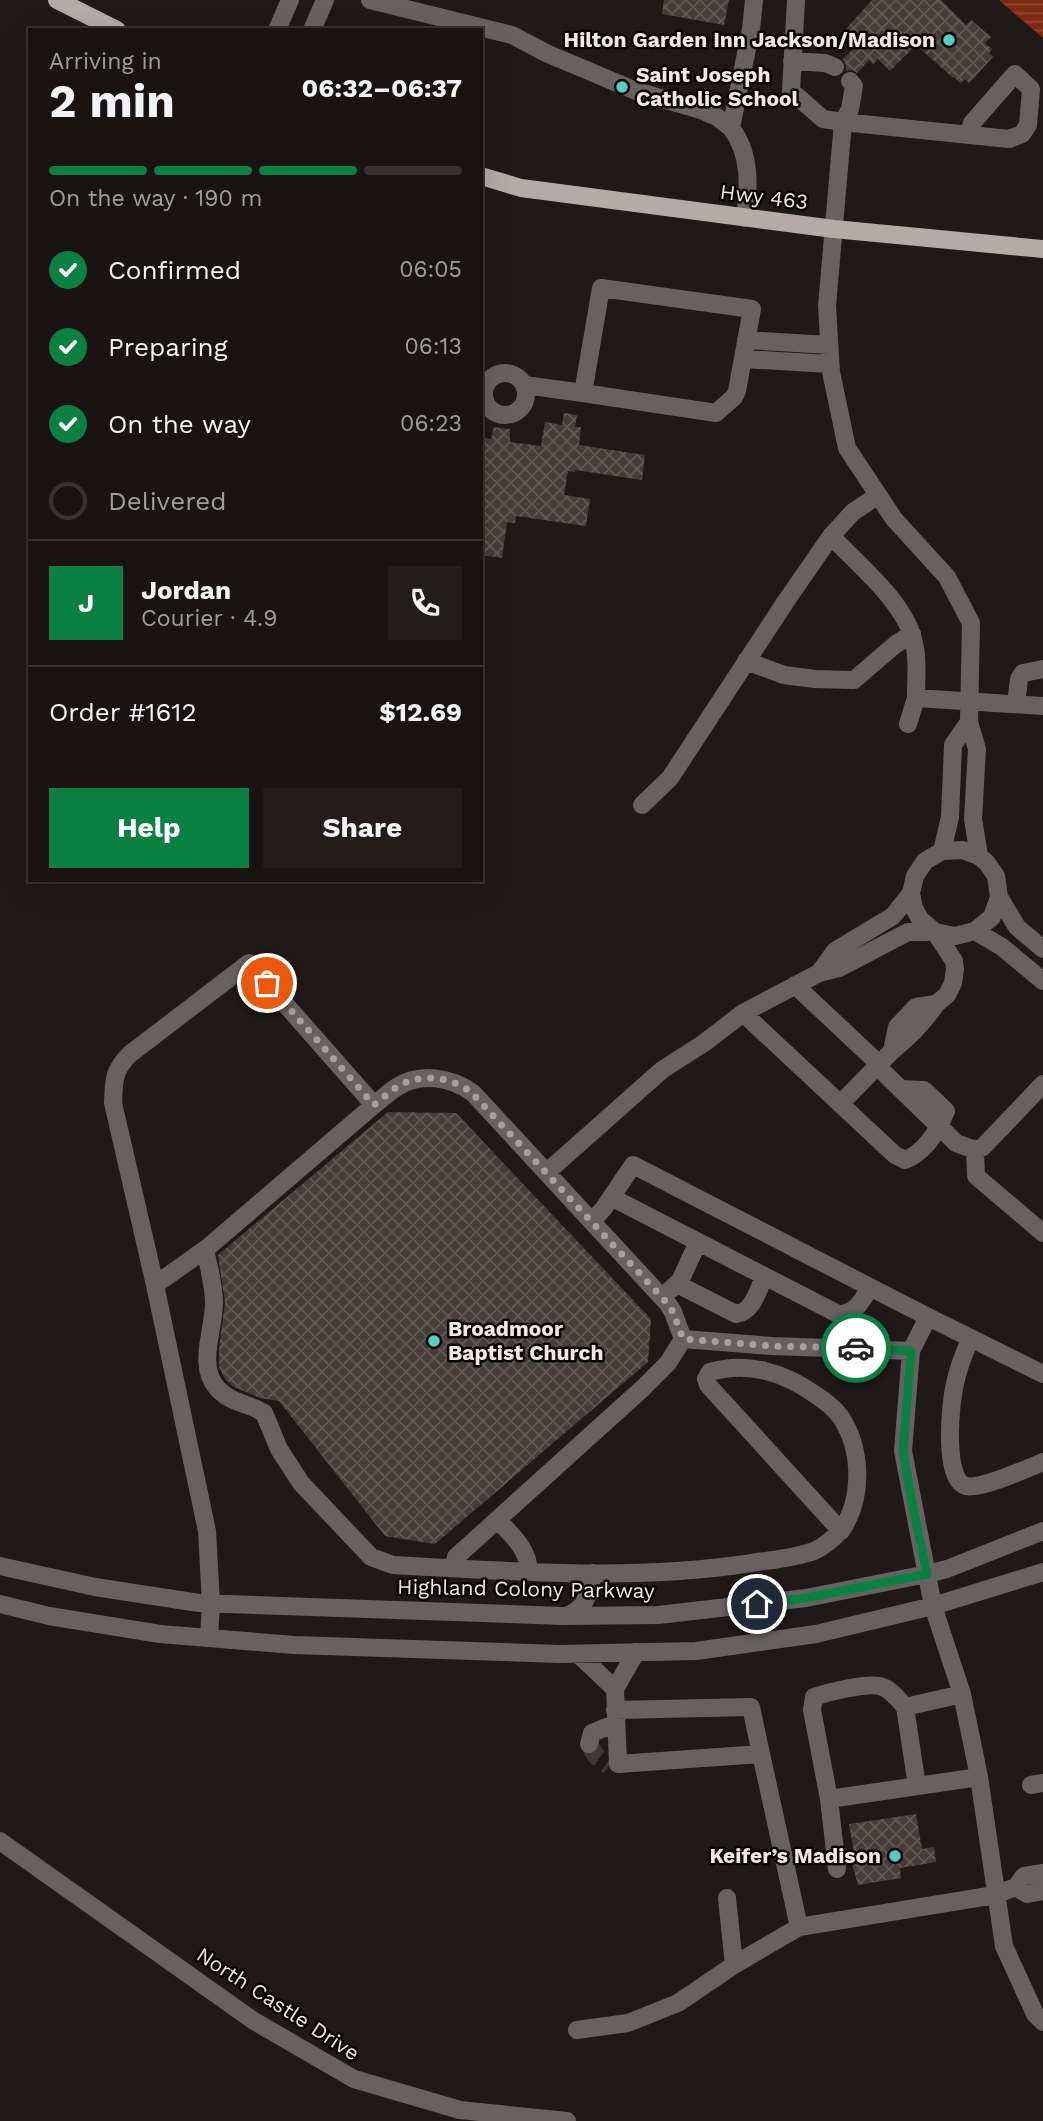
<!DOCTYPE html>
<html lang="en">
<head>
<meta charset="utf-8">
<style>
	body { margin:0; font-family:"Work Sans",sans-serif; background:#221c1a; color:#f1f3f6; height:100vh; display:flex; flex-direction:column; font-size:26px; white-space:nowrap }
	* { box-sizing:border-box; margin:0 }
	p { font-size:23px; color:#9f9e9f }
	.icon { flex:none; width:38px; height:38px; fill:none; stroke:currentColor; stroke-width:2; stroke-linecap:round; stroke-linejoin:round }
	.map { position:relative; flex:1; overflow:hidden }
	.drawer { position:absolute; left:28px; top:28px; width:455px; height:854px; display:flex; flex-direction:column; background:#191311; border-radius:0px; box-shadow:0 7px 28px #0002,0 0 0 2px #373231 }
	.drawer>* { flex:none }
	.pin { position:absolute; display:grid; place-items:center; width:60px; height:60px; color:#fff; margin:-30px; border:4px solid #fff; border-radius:50%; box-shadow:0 2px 7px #0007 }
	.courier { position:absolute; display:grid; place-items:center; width:70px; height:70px; margin:-35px; border:5px solid #0b8043; border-radius:50%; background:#fff; color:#222; box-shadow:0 2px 9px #0007 }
	.overview em { font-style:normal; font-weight:700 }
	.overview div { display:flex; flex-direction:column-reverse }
	.overview { display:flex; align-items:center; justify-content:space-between; height:119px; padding:0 21px }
	h1 { font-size:46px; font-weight:700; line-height:52px }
	.bar { display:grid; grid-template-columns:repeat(4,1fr); gap:10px 7px; align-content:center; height:84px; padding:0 21px }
	.bar i { height:9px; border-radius:5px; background:#373231 }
	.bar .selected { background:#0b8043 }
	.bar p { grid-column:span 4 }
	.line { display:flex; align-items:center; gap:18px; padding:0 21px; border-top:2px solid #373231 }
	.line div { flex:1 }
	.round { display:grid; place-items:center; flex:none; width:74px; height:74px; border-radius:0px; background:#221c1a }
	ol { padding:0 21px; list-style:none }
	li { display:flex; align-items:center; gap:21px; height:77px }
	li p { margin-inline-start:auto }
	li .icon { padding:7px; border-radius:50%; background:#0b8043; color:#fff; stroke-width:4 }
	li:last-child { color:#9f9e9f }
	li i { width:38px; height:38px; border:4px solid #373231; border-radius:50% }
	.primary-button { display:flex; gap:14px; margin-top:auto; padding:14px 21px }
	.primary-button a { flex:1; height:80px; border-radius:0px; background:#0b8043; color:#fff; font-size:28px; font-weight:700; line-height:80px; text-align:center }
	.primary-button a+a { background:#221c1a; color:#f1f3f6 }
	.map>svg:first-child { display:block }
	.water { fill:url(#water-rules) }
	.building { fill:url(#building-cross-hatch) }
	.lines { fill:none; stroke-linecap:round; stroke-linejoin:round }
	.minor-tunnel { stroke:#403836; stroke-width:18; stroke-dasharray:18 9; stroke-linecap:butt }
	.minor { stroke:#676261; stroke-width:18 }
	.major { stroke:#b4aaa8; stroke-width:18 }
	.done { stroke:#a7a09e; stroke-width:7; stroke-dasharray:0 12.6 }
	.route { stroke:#0b8043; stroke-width:9 }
	.poi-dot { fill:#57cec1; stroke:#080505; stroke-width:2.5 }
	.labels { text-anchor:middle; stroke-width:5; stroke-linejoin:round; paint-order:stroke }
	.poi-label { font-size:21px; font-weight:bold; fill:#efe8e7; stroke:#080505; text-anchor:end }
	.street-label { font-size:21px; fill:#efe8e7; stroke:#080505 }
</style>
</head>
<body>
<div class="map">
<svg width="1043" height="2121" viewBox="0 0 1043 2121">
	<defs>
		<pattern id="water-rules" width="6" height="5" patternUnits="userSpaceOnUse" patternTransform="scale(1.75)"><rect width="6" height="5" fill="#7e2912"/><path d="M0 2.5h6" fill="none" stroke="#914834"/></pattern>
		<pattern id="building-cross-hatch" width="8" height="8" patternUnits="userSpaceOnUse" patternTransform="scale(1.75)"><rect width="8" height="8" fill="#463d3a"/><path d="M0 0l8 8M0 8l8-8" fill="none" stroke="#615956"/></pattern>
	</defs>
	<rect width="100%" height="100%" fill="#211917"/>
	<!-- water -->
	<path class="water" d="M999 0H1043V38Z"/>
	<!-- building -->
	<path class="building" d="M664 0H729L724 25 662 14Z
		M872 0H941L966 25 971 20 991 37 985 43 992 49 989 53 993 57 969 83 964 79 961 83 954 77 953 78 916 45 890 71 878 59 873 64 869 60 857 73 853 70 846 71V65L843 59 855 47 849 42 854 38 845 30Z
		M564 413 577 415 575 427H581L579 445 645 455 642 480 575 470V472L568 471 564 495 590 499 586 526 516 516 515 523 507 522 502 558 481 555V438L491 439 494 427 510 429V442L541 446 545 422 562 425Z
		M388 1112 456 1113 651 1319 648 1362 435 1544 385 1536 279 1401 260 1398 234 1387 225 1379 219 1367V1348L225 1303 218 1255Z
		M916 1814 922 1849 934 1847 936 1862 900 1868 901 1878 858 1885 852 1864H856L849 1824Z"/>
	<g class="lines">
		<!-- minor-tunnel -->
		<path class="minor-tunnel" d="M589 1744 596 1756 609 1766"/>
		<!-- minor -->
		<path class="minor" d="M370 0 512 35 546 53 636 91 701 110 717 117 731 128
			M796 0 791 91 823 119 843 122 850 109 854 86 850 81
			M277 30 290 0
			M312 30 325 0
			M792 61 825 63 835 67
			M968 135 972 123 1015 74 1031 89 1028 125 1022 134 1009 139 843 122 827 306 831 372 847 448 894 519 947 577 971 623 969 722 977 749 973 819 979 856
			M745 218C749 187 751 154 731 128L751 29 754 0
			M601 288 752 309 737 391 734 397 716 413 583 393Z
			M746 340 829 345
			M743 359 830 364
			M484 394a21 21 0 1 1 42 0a21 21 0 1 1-42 0Z
			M525 385 583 393
			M831 536C856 562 900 599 911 633 919 653 916 677 916 698
			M746 661 784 675 815 679 854 680 896 644 912 634
			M1016 704 1019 679 1023 673 1043 669
			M908 724 916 698 1043 706
			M642 805 670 778 786 601 831 536 853 512 877 496
			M942 851 950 817 953 745 969 722
			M999 897 1017 927 1043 949
			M975 931 1002 947 1043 981
			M819 973 835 951 893 916 911 893
			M795 985 879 1064
			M743 1013 895 1155 905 1160C925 1152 938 1131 946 1111L924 1090 900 1089
			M892 1051C909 1037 924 1023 936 1004
			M877 1066 956 1143 975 1150 983 1147 1043 1084
			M975 1150 976 1176 1043 1233
			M547 1172 662 1070 704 1043 743 1013 819 973 839 968 908 932H935L955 936 975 931 992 917 999 897 996 876 987 863 979 856 963 850 942 851 925 861 915 876 911 893 914 908 920 919 935 932 954 961 955 969 953 983 947 995 936 1004 916 1007 897 1027 892 1051 840 1104
			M611 1197 838 1314C856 1314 862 1301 870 1287
			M592 1221 604 1208 633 1165 928 1317
			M205 1250C209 1268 214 1285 214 1303 214 1330 197 1365 217 1388 230 1403 248 1403 264 1413L279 1449 301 1483 371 1557 393 1565C510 1571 629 1581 745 1564 768 1560 792 1559 814 1551 825 1546 835 1537 843 1528 863 1496 862 1448 840 1416 834 1408 825 1401 816 1395 785 1373 748 1361 710 1372L706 1379 708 1385 841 1531
			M677 1284 736 1314C753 1312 758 1290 764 1277
			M155 1285 207 1248 374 1105
			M670 1290 680 1281 698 1242
			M971 1338C964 1353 958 1368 955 1384 950 1404 943 1480 966 1486 980 1490 1028 1468 1043 1462
			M683 1339 772 1346 911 1351
			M1043 1374 928 1317 911 1351 903 1451 933 1606 962 1694 979 1777 1004 1946 1035 2014 1043 2022
			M498 1520C513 1537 528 1548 529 1572
			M0 1566 95 1587 199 1603 563 1616 658 1615 806 1598 927 1574 947 1569 1043 1531
			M0 1604 49 1616 160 1634 294 1645 560 1654 696 1651 816 1634 933 1606 1043 1572
			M565 1616C586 1611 589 1592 593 1573
			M209 1638 211 1603 207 1531 155 1285 113 1103C114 1080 113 1071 130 1054L249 963 374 1105C382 1099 389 1092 397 1087 420 1072 451 1077 473 1093L668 1304 673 1312 683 1339 668 1363 643 1388 456 1557 453 1568
			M636 1652 615 1689 618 1764 761 1754 799 1927 995 1895 1016 1887
			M578 1654 615 1689
			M962 1694 905 1707C898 1699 891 1689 880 1686 865 1683 829 1692 814 1697L812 1710 829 1799 979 1777
			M905 1707 917 1786
			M615 1710 751 1707 761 1754
			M589 1744 592 1733 616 1723
			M1031 1785 1043 1783
			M829 1799 837 1869
			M0 1841 254 2021 354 2079 460 2110 567 2121
			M1043 1873 1024 1876 1016 1887 1027 1894 1043 1891
			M727 1898 734 1965
			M577 2030 628 2023 678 2003 734 1965 799 1927"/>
		<!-- major -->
		<path class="major" d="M57 0 117 30
			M481 176 521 188 834 229 1043 249"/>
	</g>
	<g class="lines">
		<!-- done -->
		<path class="done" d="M267 983 374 1105C382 1099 389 1092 397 1087 420 1072 452 1077 472 1093L668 1304 673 1312 683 1339 772 1346 856 1348"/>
		<!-- route -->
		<path class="route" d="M757 1604 806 1598 927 1574 912 1503 903 1451 911 1351 856 1348"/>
	</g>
	<!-- markers -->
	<g class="poi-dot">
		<circle cx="949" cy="40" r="7"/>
		<circle cx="622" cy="87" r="7"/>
		<circle cx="434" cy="1341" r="7"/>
		<circle cx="895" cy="1856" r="7"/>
	</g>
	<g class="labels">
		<!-- poi labels -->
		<g class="poi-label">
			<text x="935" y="47">Hilton Garden Inn Jackson/Madison</text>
			<text x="636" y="82" text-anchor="start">Saint Joseph<tspan x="636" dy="24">Catholic School</tspan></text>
			<text x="448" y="1336" text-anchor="start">Broadmoor<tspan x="448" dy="24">Baptist Church</tspan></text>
			<text x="881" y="1863">Keifer’s Madison</text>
		</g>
		<!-- street labels -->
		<g class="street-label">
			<text transform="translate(764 197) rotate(7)" y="7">Hwy 463</text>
			<text transform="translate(526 1589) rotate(1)" y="7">Highland Colony Parkway</text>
			<text transform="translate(278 2004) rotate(33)" y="7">North Castle Drive</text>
		</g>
	</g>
</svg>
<div class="pin" style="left:267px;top:983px;background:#ea580c"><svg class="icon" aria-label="bag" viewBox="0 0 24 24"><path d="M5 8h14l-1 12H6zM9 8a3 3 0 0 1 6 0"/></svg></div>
<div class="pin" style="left:757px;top:1604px;background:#1f2937"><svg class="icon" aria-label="home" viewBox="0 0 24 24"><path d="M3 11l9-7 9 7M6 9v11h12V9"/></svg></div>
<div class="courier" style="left:856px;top:1348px"><svg class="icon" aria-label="car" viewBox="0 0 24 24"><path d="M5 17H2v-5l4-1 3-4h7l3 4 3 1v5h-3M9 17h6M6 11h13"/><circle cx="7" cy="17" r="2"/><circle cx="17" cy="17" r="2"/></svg></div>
<section class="drawer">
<div class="overview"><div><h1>2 min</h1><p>Arriving in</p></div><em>06:32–06:37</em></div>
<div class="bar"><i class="selected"></i><i class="selected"></i><i class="selected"></i><i></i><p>On the way · 190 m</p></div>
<ol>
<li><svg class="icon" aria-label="check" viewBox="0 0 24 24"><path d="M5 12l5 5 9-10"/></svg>Confirmed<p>06:05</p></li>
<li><svg class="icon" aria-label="check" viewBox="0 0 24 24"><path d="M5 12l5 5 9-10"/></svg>Preparing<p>06:13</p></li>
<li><svg class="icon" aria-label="check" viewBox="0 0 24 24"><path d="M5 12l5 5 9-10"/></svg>On the way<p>06:23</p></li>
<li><i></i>Delivered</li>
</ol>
<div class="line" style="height:126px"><b class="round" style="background:#0b8043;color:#fff">J</b><div><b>Jordan</b><p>Courier · 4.9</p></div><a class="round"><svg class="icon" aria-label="phone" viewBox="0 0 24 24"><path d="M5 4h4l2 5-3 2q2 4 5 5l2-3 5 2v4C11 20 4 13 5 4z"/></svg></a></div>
<div class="line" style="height:91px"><div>Order #1612</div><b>$12.69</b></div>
<div class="primary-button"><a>Help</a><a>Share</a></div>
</section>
</div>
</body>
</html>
